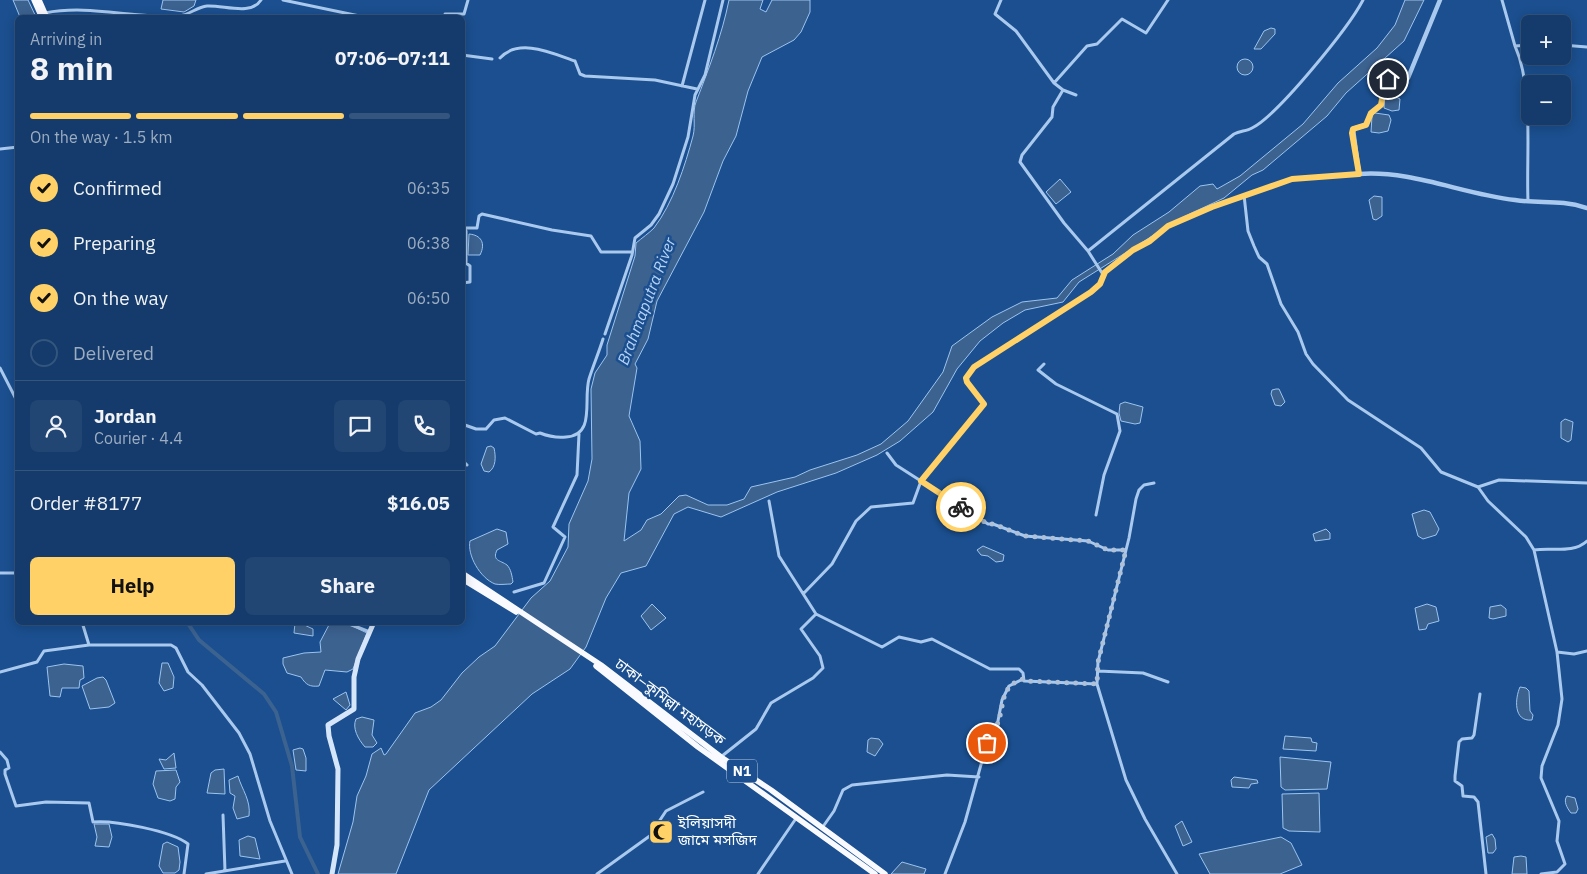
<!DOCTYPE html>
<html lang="en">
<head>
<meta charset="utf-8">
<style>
	body { margin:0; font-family:"IBM Plex Sans","Noto Sans Bengali",sans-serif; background:#214673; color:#f1f3f6; height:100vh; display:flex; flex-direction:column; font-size:19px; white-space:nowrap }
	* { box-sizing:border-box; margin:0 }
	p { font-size:16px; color:#9dadc1 }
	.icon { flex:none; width:28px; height:28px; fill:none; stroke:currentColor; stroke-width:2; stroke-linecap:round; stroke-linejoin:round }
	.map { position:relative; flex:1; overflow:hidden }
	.side { position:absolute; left:15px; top:15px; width:450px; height:610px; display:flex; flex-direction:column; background:#143b6b; border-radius:8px; box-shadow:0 2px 12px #0003,0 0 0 1px #33557e }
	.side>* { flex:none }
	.buttons { position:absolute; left:1521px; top:15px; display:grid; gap:10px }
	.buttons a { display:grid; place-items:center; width:50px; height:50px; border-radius:8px; background:#143b6b; box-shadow:0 2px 12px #0003,0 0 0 1px #33557e; font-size:25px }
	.pin { position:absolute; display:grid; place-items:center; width:42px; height:42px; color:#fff; margin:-21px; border:2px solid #fff; border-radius:50%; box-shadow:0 1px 5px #0007 }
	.courier { position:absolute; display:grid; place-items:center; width:50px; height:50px; margin:-25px; border:4px solid #ffd166; border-radius:50%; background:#fff; color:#222; box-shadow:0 1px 6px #0007 }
	.headline em { font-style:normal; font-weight:800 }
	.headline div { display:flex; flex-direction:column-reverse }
	.headline { display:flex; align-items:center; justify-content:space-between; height:85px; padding:0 15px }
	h1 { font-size:32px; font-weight:800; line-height:38px }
	.bar { display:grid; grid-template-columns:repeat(4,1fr); gap:8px 5px; align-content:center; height:60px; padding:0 15px }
	.bar i { height:6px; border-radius:4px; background:#33557e }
	.bar .selected { background:#ffd166 }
	.bar p { grid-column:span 4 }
	.line { display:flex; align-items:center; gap:12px; padding:0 15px; border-top:1px solid #33557e }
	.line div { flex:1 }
	.round { display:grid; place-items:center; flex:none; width:52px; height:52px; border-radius:8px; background:#214673 }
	ol { padding:0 15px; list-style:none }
	li { display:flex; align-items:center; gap:15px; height:55px }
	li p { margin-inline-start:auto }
	li .icon { padding:5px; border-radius:50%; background:#ffd166; color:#111; stroke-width:4 }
	li:last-child { color:#9dadc1 }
	li i { width:28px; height:28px; border:2px solid #33557e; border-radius:50% }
	.action { display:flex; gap:10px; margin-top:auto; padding:10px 15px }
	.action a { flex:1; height:58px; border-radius:8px; background:#ffd166; color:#111; font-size:20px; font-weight:800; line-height:58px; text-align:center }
	.action a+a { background:#214673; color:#f1f3f6 }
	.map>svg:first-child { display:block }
	.water { fill:#3c6290; stroke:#9cc4f0 }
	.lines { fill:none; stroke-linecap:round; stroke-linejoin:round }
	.canal { stroke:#3c6290; stroke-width:4 }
	.minor { stroke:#a9c9ee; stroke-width:3 }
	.tertiary { stroke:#a9c9ee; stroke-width:4.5 }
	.secondary { stroke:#d6e6fa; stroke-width:5 }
	.trunk { stroke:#f8faff; stroke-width:5.5 }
	.done { stroke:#afc1d8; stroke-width:5; stroke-dasharray:0 9 }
	.route { stroke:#ffd166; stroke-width:6 }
	.labels { text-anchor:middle; stroke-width:5; stroke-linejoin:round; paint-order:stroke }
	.shield { fill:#1b4f8f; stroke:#bbcadd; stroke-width:1 }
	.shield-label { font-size:14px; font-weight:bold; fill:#fff }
	.street-label { font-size:15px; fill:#fff; stroke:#1b4f8f }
	.poi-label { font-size:15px; fill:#fff; stroke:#1b4f8f; text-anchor:start }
	.water-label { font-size:16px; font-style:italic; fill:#b5d3f5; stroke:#1b4f8f }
</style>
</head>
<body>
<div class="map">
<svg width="1587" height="874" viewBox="0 0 1587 874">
	<rect width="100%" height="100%" fill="#1b4f8f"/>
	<!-- water -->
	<path class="water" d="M13 0H28L36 17H20Z
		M163 0H196L194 6 184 12 161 9Z
		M729 0H763L760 9 766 12 772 0H810V12L801 32 794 40 762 57 748 91 736 136 723 161 704 212 657 301 648 339 635 364 637 368 629 416 640 441 641 469 629 493 624 541 641 530 647 520 661 514 679 496 686 495 708 505H727L744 499 751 487 795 477 810 470 857 455 881 444 908 421 943 372 952 346 992 317 1022 302 1057 298 1072 280 1113 254 1133 235 1169 212 1200 186 1213 184 1217 189 1240 176 1303 124 1338 83 1377 48 1395 25 1405 0H1424L1404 41 1346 93 1327 116 1263 170 1252 175 1224 198 1181 218 1079 282 1063 302 1025 310 1003 323 980 341 957 369 933 412 900 441 877 455 836 473 777 492 721 517 688 507 674 514 646 566 621 573 606 598 586 647 570 669 532 694 429 790 396 874H338L353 822 357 796 366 776 372 754 381 748 384 755 386 754 415 713 431 707 441 700 462 673 479 657 495 646 531 598 550 581 568 547 569 524 588 481 592 459 591 389 595 373 607 355V345L635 256 636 243C642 238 649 233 654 228 673 203 685 166 693 136 696 125 692 112 696 102 709 68 722 35 729 0Z
		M1271 28 1275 29V34L1261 49H1254L1264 31Z
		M1237 67a8 8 0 1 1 16 0a8 8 0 1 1-16 0Z
		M1385 91 1400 99 1399 110 1392 111 1384 108Z
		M1375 113 1389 115 1391 120 1388 131 1379 133 1371 132 1372 116Z
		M1060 179 1071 192 1056 204 1046 192Z
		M1374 196 1382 197V216L1376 220 1373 219 1369 200Z
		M469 234C481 235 486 243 480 255H468Z
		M1276 389H1279L1285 402 1281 406 1275 405 1271 394 1272 390Z
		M1125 402 1143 407 1140 423 1135 424 1121 421 1119 413 1120 404Z
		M1565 419 1573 422 1571 440 1568 442 1561 438V422Z
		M491 446 494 448C496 457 496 467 489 472L484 471 481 464 487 447Z
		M1424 510 1430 512 1439 529 1436 535 1423 539 1418 536 1412 514Z
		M497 529 506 532 508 544 497 550C492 561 500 560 507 565 511 569 512 576 513 582L511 584C506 584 500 585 495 584 480 578 467 555 470 541Z
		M1326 529 1330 533V539L1315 541 1313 534Z
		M983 546 1004 555 1003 561 996 562 988 556 981 555 977 550Z
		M652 604 666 618 651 630 641 616Z
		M1427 604 1436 607 1439 621 1428 624 1426 629 1419 630 1415 608Z
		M1501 605 1506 609V616L1493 619 1489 618 1490 607Z
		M295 623H300L313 629V636L294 633Z
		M330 623 350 625 367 633 353 669 347 672 325 670 319 686C310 687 306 685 301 677L287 673 283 664V658L304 653 321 652 320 642Z
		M162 663H168L174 677 173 688 164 691 159 683Z
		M64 664 83 666 84 678 80 680 79 688H62L60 697 50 696 47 667Z
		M97 678 103 677 106 680 115 703 109 707 90 709 82 686Z
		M1520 687 1526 688 1529 691 1530 711 1533 715 1532 720C1513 722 1515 698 1520 687Z
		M346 692 350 705 346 710 333 699Z
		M362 717 374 720 372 735 377 743 373 747H365C358 739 352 728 356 719Z
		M1285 736 1311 738 1312 742 1317 743 1316 751 1283 749Z
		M871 738 879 739 883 744 875 756 867 752 868 740Z
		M300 748 303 749 306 758V771L296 770 293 750Z
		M174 753 176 768 164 769 159 759 166 760Z
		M1280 757 1331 762 1327 789 1285 790 1281 787Z
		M224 769 225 794 207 793 211 773 215 770Z
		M176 770 180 782 176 787 175 799 170 801 158 798 153 784 156 771Z
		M238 776C242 790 251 800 249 816L237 819 233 808 235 796 230 793 229 780Z
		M1234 777 1257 780 1258 783 1251 784 1249 788 1232 787 1231 780Z
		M1319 793 1320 832 1289 831 1283 828 1282 794Z
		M1567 796 1575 798 1578 809 1576 813H1571C1567 808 1563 801 1567 796Z
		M1182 821 1192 842 1183 846 1175 826Z
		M94 824H109L112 837 109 847 95 846 97 837Z
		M1492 834 1495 839 1496 849 1493 853H1488L1486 837Z
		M248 836 255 838 260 859 240 856 239 840Z
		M1281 837 1291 843 1302 865 1280 874H1210L1199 854Z
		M167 842 178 847 180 862 179 870 175 873H163L159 866 163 844Z
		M1521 856 1526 857 1527 874H1512L1514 857Z
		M902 862 926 869 924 874H891Z"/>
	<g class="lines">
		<!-- canal -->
		<path class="canal" d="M187 622 199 640 264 694 276 712 292 766 300 837 318 874"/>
		<!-- minor -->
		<path class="minor" d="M283 0 369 18
			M1001 0 995 14 1016 31 1054 83 1063 90 1053 107 1052 117 1022 155 1020 162 1064 223 1088 251 1102 273 1168 226 1212 207 1292 179 1359 174
			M1502 0 1515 46 1530 45
			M45 13C90 4 133 19 179 16 189 15 197 7 207 6 224 5 251 16 261 0
			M444 18 445 14H464L468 0
			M1562 45 1587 47
			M1515 46C1534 89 1526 154 1528 201
			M462 55 492 59
			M500 58C519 37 554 54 575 61L580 74 585 76 655 80 697 89
			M1054 83 1087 46 1097 44 1122 19 1146 33 1168 0
			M682 86 705 0
			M1063 90 1076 95
			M0 149 18 147
			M1244 195 1248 231 1254 246 1259 257 1267 264 1281 304 1298 332 1306 354 1313 364 1348 400 1421 448 1441 472 1478 487 1488 501 1526 537 1534 550 1557 652 1562 699 1558 725 1542 766 1541 778 1559 821 1557 841 1565 864 1557 872 1541 874
			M464 228H477L479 216 482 214 552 230 591 236 601 252H632
			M1088 251 1234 134C1240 131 1247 131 1252 128 1278 115 1349 27 1363 0
			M462 283 470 282V266L466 263V231L464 228
			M605 334 632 255 635 238 651 225 659 214 673 184 688 137 695 95 705 75 723 0
			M1044 364 1038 370 1056 384 1117 414 1120 431 1104 475 1096 515
			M0 368 18 403
			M462 424 476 429H486L494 420 505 418 536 434 540 433C550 437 556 438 566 437 596 435 583 400 589 379 593 366 599 352 603 339
			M887 453 896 465 988 524H993L1025 536 1088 541 1108 550H1126
			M462 460 467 465
			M1154 483 1144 485 1139 490 1136 499 1129 538 1098 662 1097 684 1126 780 1145 819 1177 874
			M1478 487 1499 480 1587 483
			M769 501 779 556 816 614 882 647 899 637 921 642 932 639 990 669H1019L1023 673 1024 681 1097 684
			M1534 550C1551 547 1573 554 1587 541
			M0 573H18
			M514 592 544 583 565 537 553 527 577 475 579 434
			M804 593 832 564 856 521 871 507 913 503 921 481 984 404 967 382 966 377 974 367 1091 292 1100 284 1105 273
			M82 622 89 645
			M234 622 235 624 246 622
			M344 622 370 632
			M1557 652 1574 654 1587 651
			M1098 671 1143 673 1168 682
			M0 672 37 662 44 651 89 645H171L176 648 188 672 202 685 239 733 250 754 270 821 292 874
			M1480 694 1474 735 1472 738 1462 739 1459 742 1455 776V781L1462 786 1463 796 1474 797 1478 802 1486 874
			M0 752 7 760 9 768 5 770V774L16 806 46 802 89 803 93 822C114 820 172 831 188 844L184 874
			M722 756 756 729 771 703 813 678 823 668 820 656 801 629 816 614
			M223 815 225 871
			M822 828 834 811 843 790 852 785 947 775 979 777
			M206 874 285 861
			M597 874 658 830 660 820 666 811 703 792
			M758 874 797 817
			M945 874 965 822 987 743 997 726 1002 700 1009 686 1023 679"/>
		<!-- tertiary -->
		<path class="tertiary" d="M1440 0 1408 78 1388 79 1384 88 1381 105 1371 113 1366 125 1353 129 1359 174C1412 170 1462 194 1515 200 1542 204 1559 199 1587 208"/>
		<!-- secondary -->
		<path class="secondary" d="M332 874 337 845 338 769 329 736 328 725 354 709V677L358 659 374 622"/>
		<!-- trunk -->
		<path class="trunk" d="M34 0 42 18
			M39 0 47 18
			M462 573 601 665 721 757 771 790 885 874
			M462 579 516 612
			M596 666 698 747 875 874"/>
	</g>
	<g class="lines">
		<!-- done -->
		<path class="done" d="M961 507 988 524H993L1025 536 1088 541 1108 550H1126L1098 662 1097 684 1026 681 1023 679C999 686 1005 706 997 725 995 731 990 737 987 743"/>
		<!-- route -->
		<path class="route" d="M961 507 921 481 984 404 967 382 966 378 974 367 1091 292 1100 284 1105 272 1133 250 1150 241 1168 226 1212 207 1292 179 1359 174 1352 133 1353 129 1366 125 1371 113 1381 105 1384 88 1388 79"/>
	</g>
	<!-- icons -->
	<defs>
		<symbol id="mosque-square" viewBox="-11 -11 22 22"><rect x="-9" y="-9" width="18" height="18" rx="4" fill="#ffd166" stroke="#1b4f8f"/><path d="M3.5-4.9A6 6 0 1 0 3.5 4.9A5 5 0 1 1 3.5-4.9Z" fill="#111"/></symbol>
	</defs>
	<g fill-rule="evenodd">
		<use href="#mosque-square" x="647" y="818" width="28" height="28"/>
	</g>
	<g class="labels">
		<!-- shield labels -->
		<rect class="shield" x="727" y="759.5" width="30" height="23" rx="4"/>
		<g class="shield-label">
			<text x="742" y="776">N1</text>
		</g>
		<!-- street labels -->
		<g class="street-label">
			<text transform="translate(670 702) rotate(37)" y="5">ঢাকা–কুমিল্লা মহাসড়ক</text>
		</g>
		<!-- poi labels -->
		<g class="poi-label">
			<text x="678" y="828">ইলিয়াসদী<tspan x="678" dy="17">জামে মসজিদ</tspan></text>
		</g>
		<!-- water labels -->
		<g class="water-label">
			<text transform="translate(646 301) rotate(-69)" y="6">Brahmaputra River</text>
		</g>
	</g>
</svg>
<div class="buttons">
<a>+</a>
<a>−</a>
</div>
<div class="pin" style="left:987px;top:743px;background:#ea580c"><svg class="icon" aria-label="bag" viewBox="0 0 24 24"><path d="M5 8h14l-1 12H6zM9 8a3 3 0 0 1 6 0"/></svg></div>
<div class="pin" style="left:1388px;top:79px;background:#1f2937"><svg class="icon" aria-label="home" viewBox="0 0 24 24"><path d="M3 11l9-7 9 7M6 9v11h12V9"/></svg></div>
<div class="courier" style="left:961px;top:507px"><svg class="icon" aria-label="bike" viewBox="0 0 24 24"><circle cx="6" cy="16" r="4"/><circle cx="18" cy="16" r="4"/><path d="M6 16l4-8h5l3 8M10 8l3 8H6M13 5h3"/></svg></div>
<section class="side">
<div class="headline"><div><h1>8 min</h1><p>Arriving in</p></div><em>07:06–07:11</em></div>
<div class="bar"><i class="selected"></i><i class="selected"></i><i class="selected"></i><i></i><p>On the way · 1.5 km</p></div>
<ol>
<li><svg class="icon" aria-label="check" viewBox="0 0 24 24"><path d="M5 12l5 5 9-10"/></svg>Confirmed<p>06:35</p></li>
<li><svg class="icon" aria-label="check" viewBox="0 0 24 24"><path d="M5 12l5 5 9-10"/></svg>Preparing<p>06:38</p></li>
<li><svg class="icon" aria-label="check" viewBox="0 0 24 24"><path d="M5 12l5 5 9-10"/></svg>On the way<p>06:50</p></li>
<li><i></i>Delivered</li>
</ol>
<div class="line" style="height:90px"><a class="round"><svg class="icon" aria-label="person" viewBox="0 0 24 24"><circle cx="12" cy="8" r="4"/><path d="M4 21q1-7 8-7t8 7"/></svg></a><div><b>Jordan</b><p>Courier · 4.4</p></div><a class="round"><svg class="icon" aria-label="chat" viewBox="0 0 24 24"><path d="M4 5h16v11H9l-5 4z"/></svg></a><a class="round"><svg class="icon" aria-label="phone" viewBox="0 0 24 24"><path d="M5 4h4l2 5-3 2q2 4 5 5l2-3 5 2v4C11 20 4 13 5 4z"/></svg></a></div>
<div class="line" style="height:65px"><div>Order #8177</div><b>$16.05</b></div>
<div class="action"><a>Help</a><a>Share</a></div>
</section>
</div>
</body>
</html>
